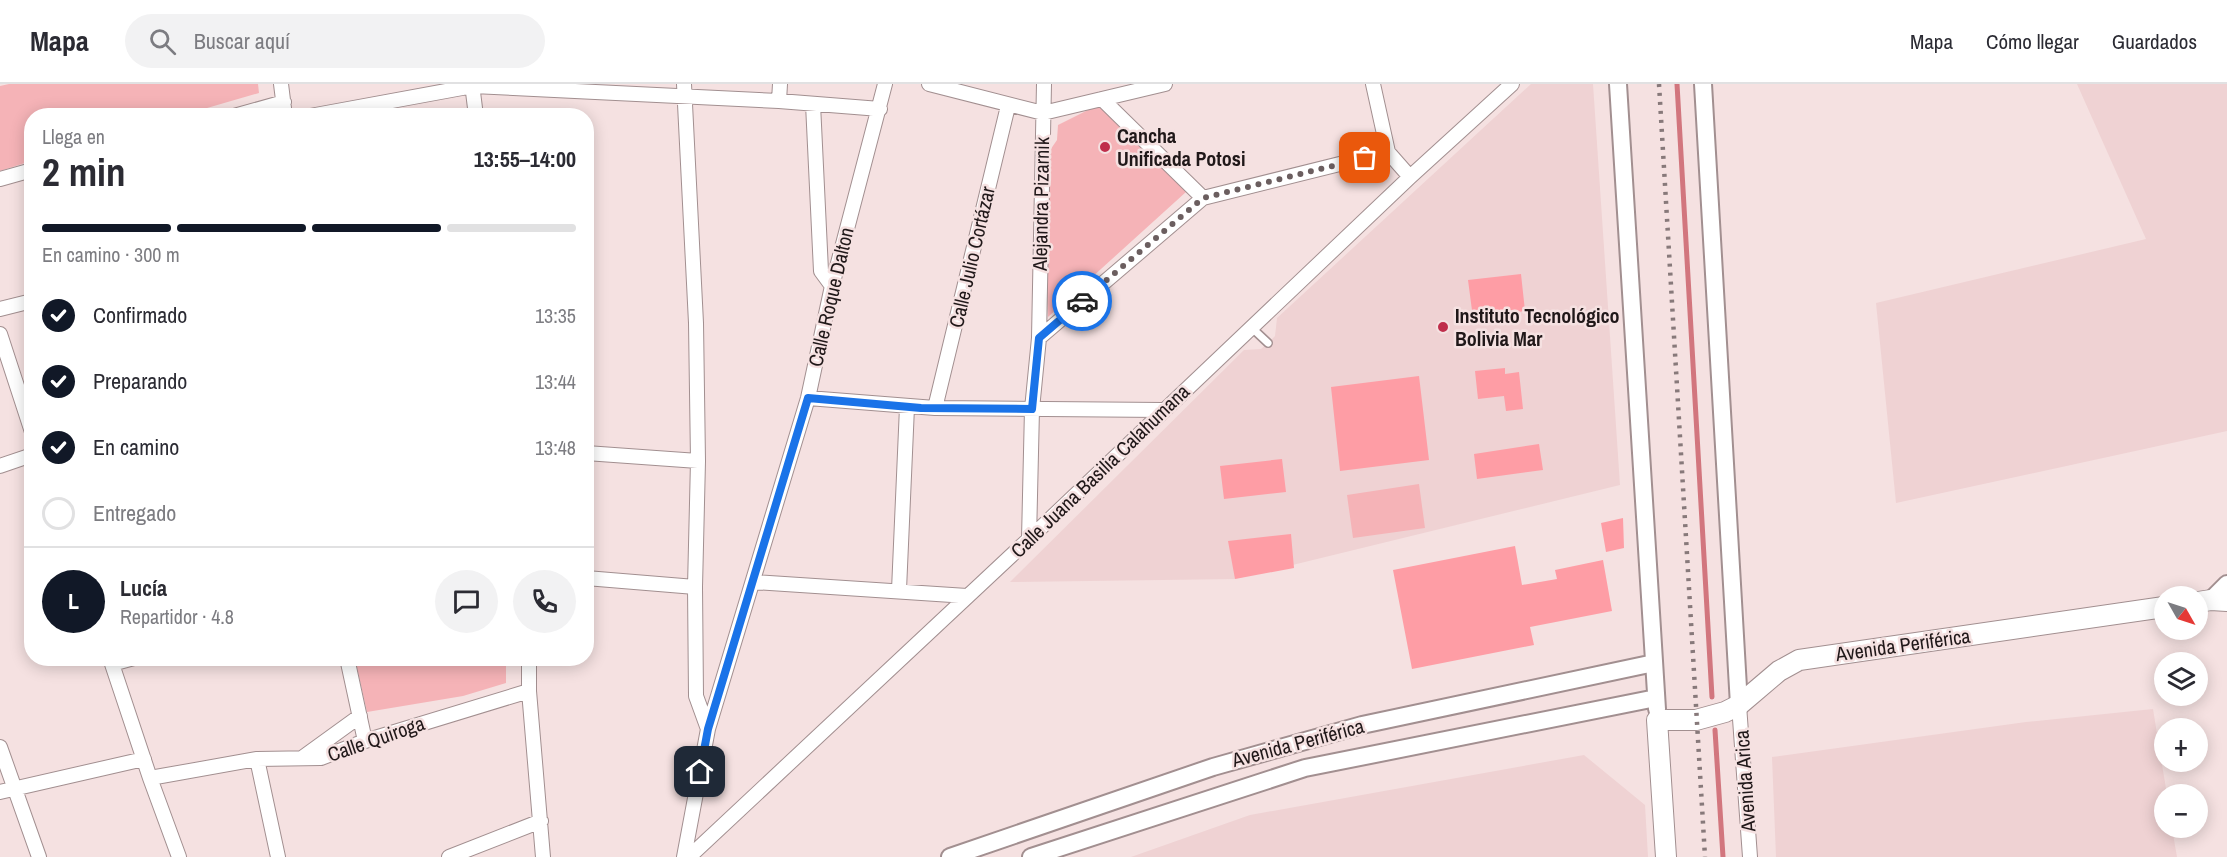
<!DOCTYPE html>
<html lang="es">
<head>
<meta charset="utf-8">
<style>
	body { margin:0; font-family:"Archivo Narrow",sans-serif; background:#f2f2f3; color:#2b2b33; height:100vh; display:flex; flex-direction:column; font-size:22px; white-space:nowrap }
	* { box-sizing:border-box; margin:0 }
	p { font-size:20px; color:#7c7c81 }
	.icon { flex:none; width:33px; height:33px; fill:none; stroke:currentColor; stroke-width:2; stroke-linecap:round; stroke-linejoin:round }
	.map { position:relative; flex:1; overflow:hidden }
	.drawer { position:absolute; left:24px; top:24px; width:570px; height:558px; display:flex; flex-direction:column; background:#fff; border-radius:24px; box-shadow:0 3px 15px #0003 }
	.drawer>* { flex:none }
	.needle { width:39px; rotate:129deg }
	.tools { position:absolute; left:2154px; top:502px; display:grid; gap:12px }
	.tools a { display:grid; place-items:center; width:54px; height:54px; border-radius:50%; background:#fff; box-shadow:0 3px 15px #0003; font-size:30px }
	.pin { position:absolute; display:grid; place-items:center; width:51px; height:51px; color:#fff; margin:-26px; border-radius:12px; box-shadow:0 3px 9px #0006 }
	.courier { position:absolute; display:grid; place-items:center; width:60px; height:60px; margin:-30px; border:4px solid #1a73e8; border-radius:50%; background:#fff; color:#222; box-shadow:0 2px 8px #0007 }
	.overview em { font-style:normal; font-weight:800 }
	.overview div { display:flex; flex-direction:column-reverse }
	.overview { display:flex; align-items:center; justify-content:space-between; height:102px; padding:0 18px }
	h1 { font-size:39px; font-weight:800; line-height:45px }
	.bar { display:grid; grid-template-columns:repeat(4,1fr); gap:9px 6px; align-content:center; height:72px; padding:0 18px }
	.bar i { height:8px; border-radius:4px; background:#e1e1e2 }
	.bar .current { background:#111827 }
	.bar p { grid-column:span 4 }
	.line { display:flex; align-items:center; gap:15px; padding:0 18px; border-top:2px solid #e1e1e2 }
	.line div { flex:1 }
	.round { display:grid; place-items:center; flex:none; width:63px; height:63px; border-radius:32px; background:#f2f2f3 }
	ol { padding:0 18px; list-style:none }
	li { display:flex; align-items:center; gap:18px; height:66px }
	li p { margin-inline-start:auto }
	li .icon { padding:6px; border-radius:50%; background:#111827; color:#fff; stroke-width:4 }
	li:last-child { color:#7c7c81 }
	li i { width:33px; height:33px; border:3px solid #e1e1e2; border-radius:50% }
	header { display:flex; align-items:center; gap:36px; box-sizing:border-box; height:84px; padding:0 30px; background:#fff; border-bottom:2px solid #e1e1e2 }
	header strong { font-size:28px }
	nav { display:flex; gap:33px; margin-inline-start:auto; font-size:21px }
	.search { width:420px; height:54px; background:#f2f2f3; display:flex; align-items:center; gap:15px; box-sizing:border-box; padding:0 21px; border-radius:33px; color:#7c7c81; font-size:22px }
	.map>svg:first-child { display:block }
	.built { fill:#efd2d3 }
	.green { fill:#f5b3b7 }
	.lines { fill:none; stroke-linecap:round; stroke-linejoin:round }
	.stream { stroke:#d2767e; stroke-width:5 }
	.building { fill:#fe9da5 }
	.service-casing { stroke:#a28f90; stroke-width:10 }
	.minor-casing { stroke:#a28f90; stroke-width:16 }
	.tertiary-casing { stroke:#a28f90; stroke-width:20 }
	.secondary-casing { stroke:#a28f90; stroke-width:22 }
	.service { stroke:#fff; stroke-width:7 }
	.minor { stroke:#fff; stroke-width:14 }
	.tertiary { stroke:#fff; stroke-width:16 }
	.secondary { stroke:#fff; stroke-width:20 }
	.rail { stroke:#87797a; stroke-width:4.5; stroke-dasharray:3 6; stroke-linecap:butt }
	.done { stroke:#6b5e5f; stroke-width:6; stroke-dasharray:0 10.8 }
	.route { stroke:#1a73e8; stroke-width:8 }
	.poi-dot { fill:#bf2e4b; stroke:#f5e1e1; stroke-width:2 }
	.labels { text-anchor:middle; stroke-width:5; stroke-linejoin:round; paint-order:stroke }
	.poi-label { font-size:20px; font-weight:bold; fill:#201819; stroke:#f5e1e1; text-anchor:start }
	.street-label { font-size:20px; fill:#201819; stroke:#f5e1e1 }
</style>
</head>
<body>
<header>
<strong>Mapa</strong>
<div class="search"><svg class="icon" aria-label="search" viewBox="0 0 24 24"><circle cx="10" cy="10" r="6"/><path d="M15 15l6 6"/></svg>Buscar aquí</div>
<nav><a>Mapa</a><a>Cómo llegar</a><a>Guardados</a></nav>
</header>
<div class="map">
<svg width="2227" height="773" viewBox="0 0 2227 773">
	<rect width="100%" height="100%" fill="#f5e1e1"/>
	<!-- built -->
	<path class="built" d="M1531 0H1593L1620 401 1235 495 1010 498 1244 266 1261 265 1268 259 1275 252 1277 234Z
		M2077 0H2227V347L1896 419 1876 219 2146 155Z
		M2153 625 2167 711H2164V744H2172L2177 773H1776L1772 673 2026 638Z
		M1584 671 1645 721 1648 773H1131L1250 731Z"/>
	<!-- green -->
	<path class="green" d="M9 0H258L259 9 183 31 32 32 31 77 0 87V2Z
		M1100 20 1186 108 1048 233 1044 75 1057 56 1058 41Z
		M1419 400 1425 444 1353 454 1347 411Z
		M355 575H506V599L463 612 367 628Z"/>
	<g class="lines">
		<!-- stream -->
		<path class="stream" d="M1677 0 1712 613
			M1715 646 1723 773"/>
	</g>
	<!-- building -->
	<path class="building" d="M1521 190 1525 227 1473 234 1468 196Z
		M1505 284V290L1519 288 1523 325 1506 327 1504 312 1478 315 1475 287Z
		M1419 292 1429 376 1340 387 1331 303Z
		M1539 360 1543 386 1477 395 1474 370Z
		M1282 375 1286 408 1224 415 1220 382Z
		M1623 434 1624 464 1606 468 1601 439Z
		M1291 450 1294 484 1235 495 1228 457Z
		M1515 462 1522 501 1557 495 1555 486 1603 476 1612 527 1530 543 1534 561 1412 585 1393 486Z"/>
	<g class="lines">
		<defs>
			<path id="service" d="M1252 244 1268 259"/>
			<path id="minor" d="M281 0 285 32
				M472 0 476 32
				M684 0 696 239 698 377 695 503 696 612 708 645
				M929 0 1043 29 1165 0
				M1373 0 1388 68 1410 93
				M1102 15 1203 114
				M779 17 780 0
				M813 20 821 187 832 202
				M234 32 284 18
				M310 32 473 2 779 17 880 25
				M0 95 32 86
				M0 225 32 217
				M0 250 32 348
				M1039 254 1203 114 1388 68
				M808 314 935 324 1163 326
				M935 324 1008 22
				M586 369 698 377
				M0 382 32 371
				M1029 455 1032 325 1039 254 1044 0
				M586 494 695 503
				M754 498 967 512
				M899 506 907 323
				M110 574 150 694 179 773
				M347 574 365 657
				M529 574V607L543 773
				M112 580 134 574
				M1739 621 1750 773
				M0 663 39 773
				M302 674 360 632
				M257 675 278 773
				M150 694 257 675 321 674 365 657 529 607
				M0 708 144 675
				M449 773 541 737
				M684 773 708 645 808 314 832 202 885 0
				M689 773 1029 455 1410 93 1512 0"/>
			<path id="tertiary" d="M1618 0 1657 625
				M1703 0 1739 621
				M2211 516 2227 500
				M950 773 1213 683 1362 641 1654 579
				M1031 773 1305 684 1656 614"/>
			<path id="secondary" d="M2198 518 2211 516 2227 517
				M1666 773 1657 636H1696L1725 628 1739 621 1779 587 1799 576 2164 523"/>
		</defs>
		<!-- service casing -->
		<use href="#service" class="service-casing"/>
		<!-- minor casing -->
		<use href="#minor" class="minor-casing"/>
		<!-- tertiary casing -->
		<use href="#tertiary" class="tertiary-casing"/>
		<!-- secondary casing -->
		<use href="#secondary" class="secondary-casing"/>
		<!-- service -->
		<use href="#service" class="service"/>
		<!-- minor -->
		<use href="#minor" class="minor"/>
		<!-- tertiary -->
		<use href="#tertiary" class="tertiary"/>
		<!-- secondary -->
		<use href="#secondary" class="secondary"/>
		<!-- rail -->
		<path class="rail" d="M1659 0 1705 773"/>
	</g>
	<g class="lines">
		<!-- done -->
		<path class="done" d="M1082 217 1203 114 1365 74"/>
		<!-- route -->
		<path class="route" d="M700 688 708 645 808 314 921 324 1032 325 1039 254 1082 217"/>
	</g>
	<!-- markers -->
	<g class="poi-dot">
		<circle cx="1105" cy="63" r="6"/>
		<circle cx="1443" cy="243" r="6"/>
	</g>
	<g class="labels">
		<!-- poi labels -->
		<g class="poi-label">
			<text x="1117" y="59">Cancha<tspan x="1117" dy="23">Unificada Potosi</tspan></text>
			<text x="1455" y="239">Instituto Tecnológico<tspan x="1455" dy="23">Bolivia Mar</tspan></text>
		</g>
		<!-- street labels -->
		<g class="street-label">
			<text transform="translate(1041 120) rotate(-89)" y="7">Alejandra Pizarnik</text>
			<text transform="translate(972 173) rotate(-77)" y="7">Calle Julio Cortázar</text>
			<text transform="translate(831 213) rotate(-77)" y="7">Calle Roque Dalton</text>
			<text transform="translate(1100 387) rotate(-44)" y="7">Calle Juana Basilia Calahumana</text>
			<text transform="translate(1903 561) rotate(-8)" y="7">Avenida Periférica</text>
			<text transform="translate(376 655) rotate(-19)" y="7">Calle Quiroga</text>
			<text transform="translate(1298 659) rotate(-15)" y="7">Avenida Periférica</text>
			<text transform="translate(1745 697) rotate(-94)" y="7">Avenida Arica</text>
		</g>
	</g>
</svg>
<div class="tools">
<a><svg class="needle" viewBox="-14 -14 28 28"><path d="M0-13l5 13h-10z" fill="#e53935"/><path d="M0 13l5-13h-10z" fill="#7c7c81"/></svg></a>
<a><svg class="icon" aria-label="layers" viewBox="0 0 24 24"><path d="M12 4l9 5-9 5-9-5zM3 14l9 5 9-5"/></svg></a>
<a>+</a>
<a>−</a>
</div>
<div class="pin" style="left:1365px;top:74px;background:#ea580c"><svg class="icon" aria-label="bag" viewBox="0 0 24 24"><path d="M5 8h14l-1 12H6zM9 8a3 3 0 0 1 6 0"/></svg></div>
<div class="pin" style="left:700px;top:688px;background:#1f2937"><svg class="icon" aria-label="home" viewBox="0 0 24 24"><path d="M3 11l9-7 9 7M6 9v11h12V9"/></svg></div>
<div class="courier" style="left:1082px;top:217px"><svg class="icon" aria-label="car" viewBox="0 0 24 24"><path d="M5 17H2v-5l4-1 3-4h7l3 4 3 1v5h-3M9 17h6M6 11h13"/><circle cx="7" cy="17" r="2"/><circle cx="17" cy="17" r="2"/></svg></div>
<section class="drawer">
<div class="overview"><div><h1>2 min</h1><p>Llega en</p></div><em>13:55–14:00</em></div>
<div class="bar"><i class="current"></i><i class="current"></i><i class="current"></i><i></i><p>En camino · 300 m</p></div>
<ol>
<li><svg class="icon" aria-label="check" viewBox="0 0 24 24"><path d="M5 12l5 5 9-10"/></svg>Confirmado<p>13:35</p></li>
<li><svg class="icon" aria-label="check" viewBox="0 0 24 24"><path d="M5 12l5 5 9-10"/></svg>Preparando<p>13:44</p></li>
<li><svg class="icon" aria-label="check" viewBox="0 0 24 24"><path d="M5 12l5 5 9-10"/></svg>En camino<p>13:48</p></li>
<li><i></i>Entregado</li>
</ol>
<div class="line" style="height:108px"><b class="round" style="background:#111827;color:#fff">L</b><div><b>Lucía</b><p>Repartidor · 4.8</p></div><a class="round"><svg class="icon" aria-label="chat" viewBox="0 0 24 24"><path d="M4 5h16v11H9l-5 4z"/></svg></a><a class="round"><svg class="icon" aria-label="phone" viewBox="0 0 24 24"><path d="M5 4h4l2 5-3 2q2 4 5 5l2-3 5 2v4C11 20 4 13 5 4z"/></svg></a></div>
</section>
</div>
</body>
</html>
